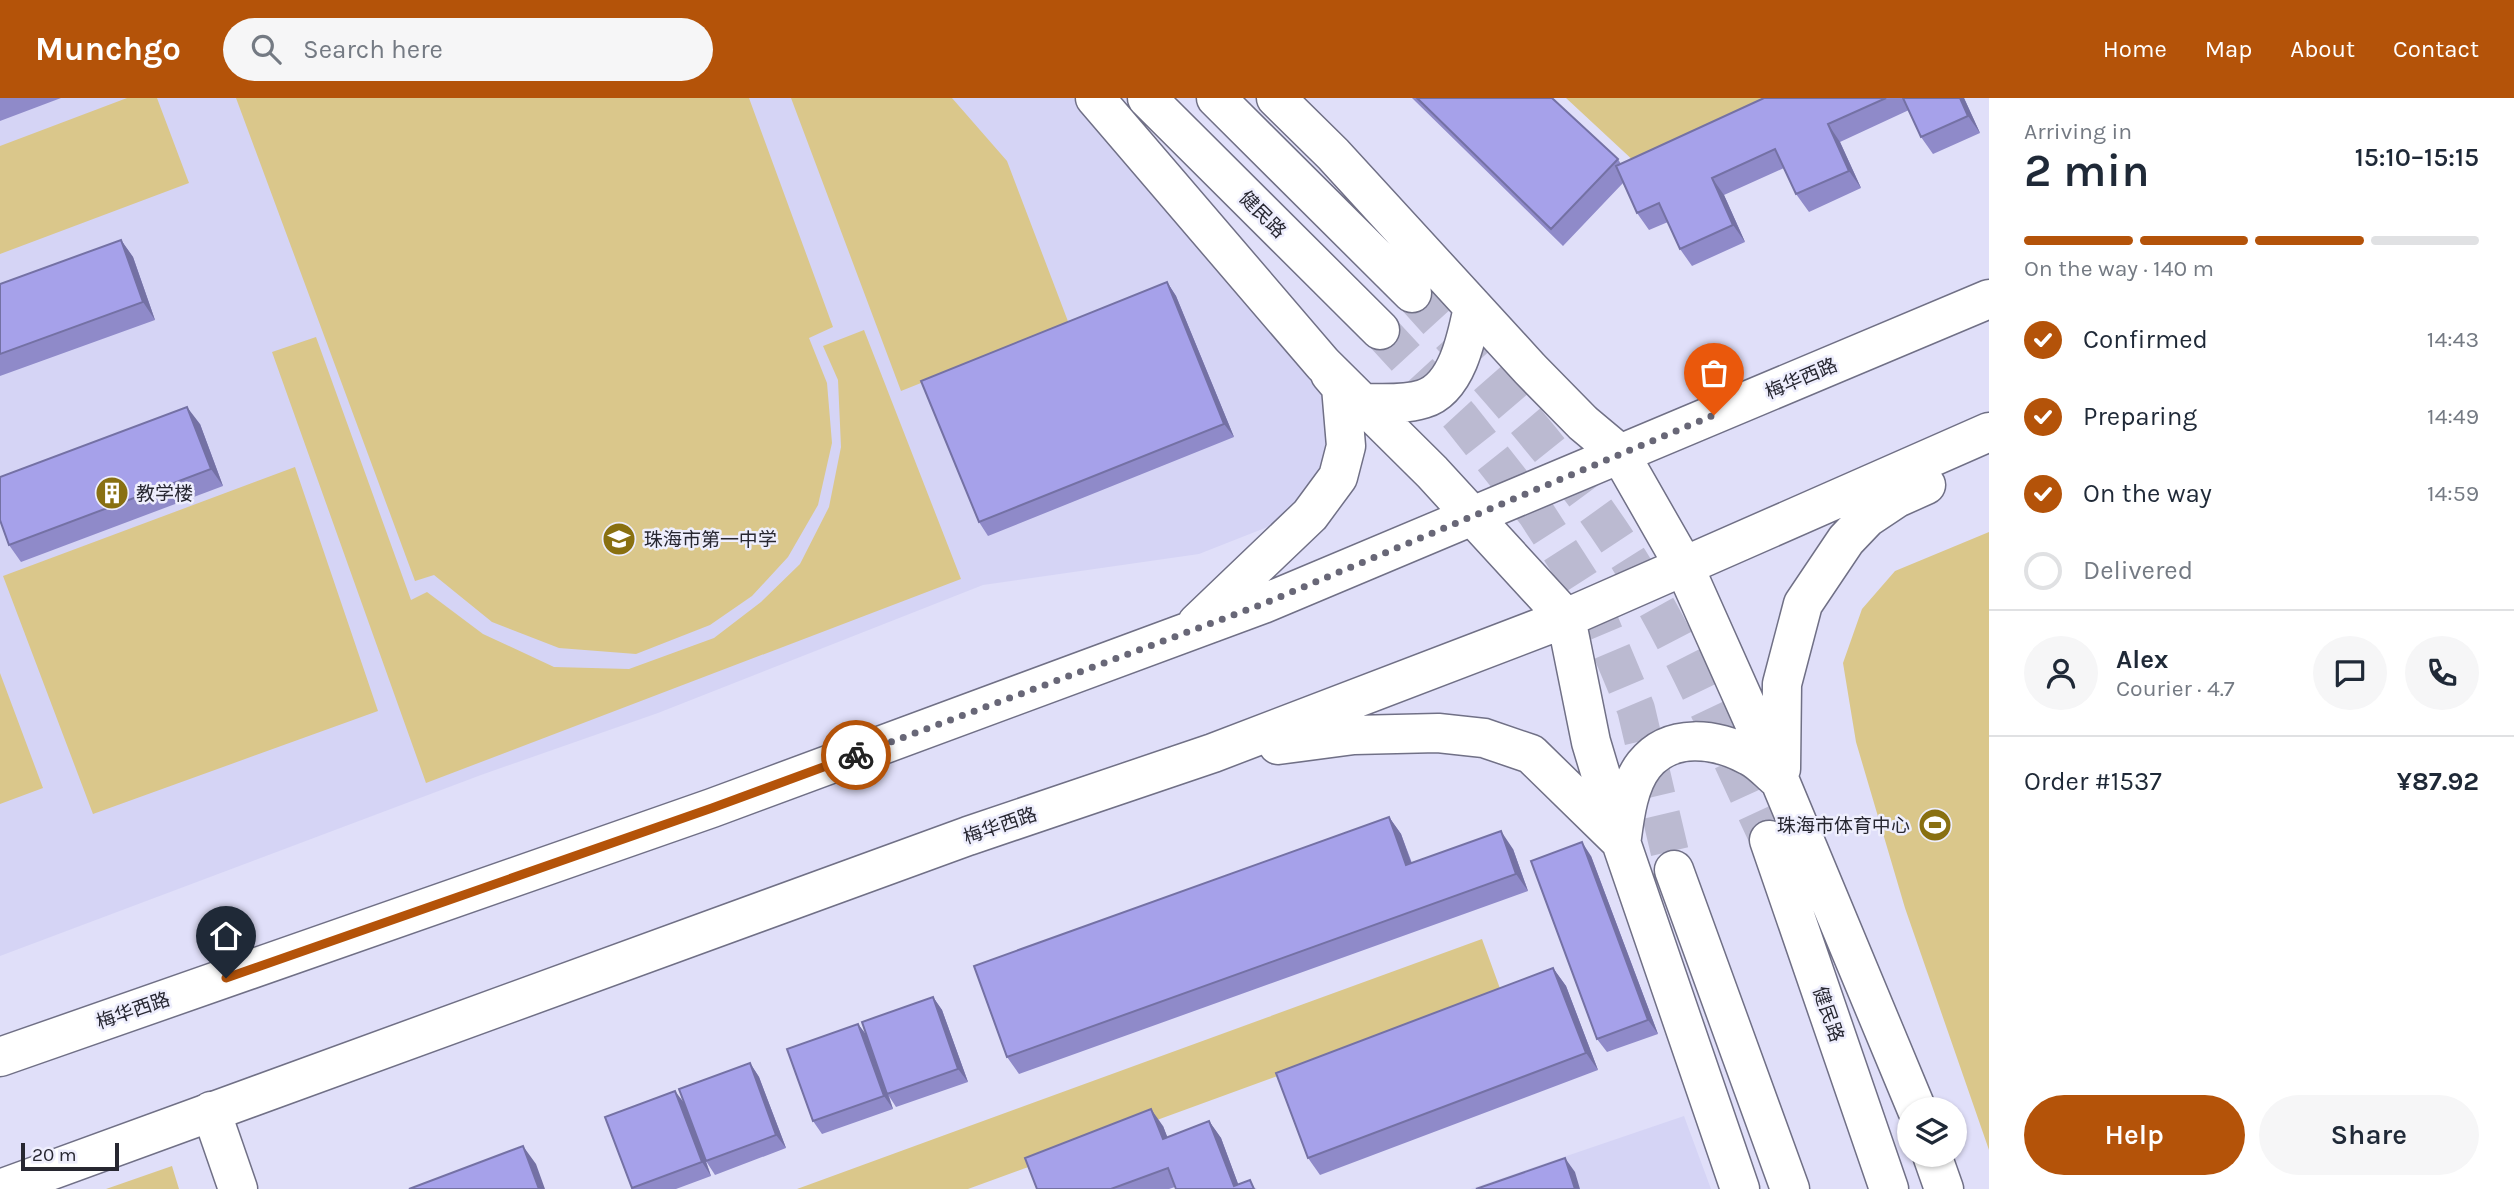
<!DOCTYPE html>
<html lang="en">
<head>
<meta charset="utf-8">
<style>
	body { margin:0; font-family:Karla,"Noto Sans SC",sans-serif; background:#f6f6f7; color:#1f2937; height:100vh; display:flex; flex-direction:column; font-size:26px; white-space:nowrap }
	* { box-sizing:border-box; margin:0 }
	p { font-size:23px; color:#747a83 }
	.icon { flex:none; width:38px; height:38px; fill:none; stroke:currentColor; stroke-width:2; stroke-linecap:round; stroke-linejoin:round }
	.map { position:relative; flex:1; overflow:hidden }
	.sheet { display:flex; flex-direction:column; background:#fff; width:525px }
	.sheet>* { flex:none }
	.tools { position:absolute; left:1897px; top:999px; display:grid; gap:14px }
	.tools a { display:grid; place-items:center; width:70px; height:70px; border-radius:50%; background:#fff; box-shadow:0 2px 5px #0004; font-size:35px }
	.scale { position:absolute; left:21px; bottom:18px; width:98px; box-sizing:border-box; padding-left:7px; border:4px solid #272731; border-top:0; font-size:19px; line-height:24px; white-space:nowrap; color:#272731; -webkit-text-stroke:5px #eeeefd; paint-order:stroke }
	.pin { position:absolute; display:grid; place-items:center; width:60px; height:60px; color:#fff; margin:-72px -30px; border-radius:50% 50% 50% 0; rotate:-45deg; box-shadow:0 0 7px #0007 }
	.pin .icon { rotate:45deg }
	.courier { position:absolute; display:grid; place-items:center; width:70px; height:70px; margin:-35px; border:5px solid #b45309; border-radius:50%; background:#fff; color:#222; box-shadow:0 2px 9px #0007 }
	.headline em { font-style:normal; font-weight:600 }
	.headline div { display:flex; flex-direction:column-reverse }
	.headline { display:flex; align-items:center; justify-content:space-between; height:119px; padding:0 35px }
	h1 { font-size:46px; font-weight:600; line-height:52px }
	.bar { display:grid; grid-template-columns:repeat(4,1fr); gap:10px 7px; align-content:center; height:84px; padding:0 35px }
	.bar i { height:9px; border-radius:5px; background:#e0e1e3 }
	.bar .current { background:#b45309 }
	.bar p { grid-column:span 4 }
	.line { display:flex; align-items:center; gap:18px; padding:0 35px; border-top:2px solid #e0e1e3 }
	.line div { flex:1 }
	.round { display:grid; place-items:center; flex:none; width:74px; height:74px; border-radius:37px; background:#f6f6f7 }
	ol { padding:0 35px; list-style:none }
	li { display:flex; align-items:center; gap:21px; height:77px }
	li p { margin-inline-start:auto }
	li .icon { padding:7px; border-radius:50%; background:#b45309; color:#fff; stroke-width:4 }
	li:last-child { color:#747a83 }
	li i { width:38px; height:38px; border:4px solid #e0e1e3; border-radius:50% }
	.action { display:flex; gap:14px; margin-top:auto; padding:14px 35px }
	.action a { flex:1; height:80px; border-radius:42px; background:#b45309; color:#fff; font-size:28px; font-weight:600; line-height:80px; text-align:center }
	.action a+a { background:#f6f6f7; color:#1f2937 }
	header { display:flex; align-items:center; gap:42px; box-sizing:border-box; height:98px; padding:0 35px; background:#b45309; color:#fff }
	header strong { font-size:33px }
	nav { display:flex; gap:38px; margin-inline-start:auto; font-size:24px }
	.search { width:490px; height:63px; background:#f6f6f7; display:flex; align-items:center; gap:18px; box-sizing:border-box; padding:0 24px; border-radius:38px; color:#747a83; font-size:26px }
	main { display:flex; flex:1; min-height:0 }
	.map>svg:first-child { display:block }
	.built { fill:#d5d4f5 }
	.green { fill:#dac78b }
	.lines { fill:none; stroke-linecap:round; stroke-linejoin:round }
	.primary-tunnel { stroke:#bbbad1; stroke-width:38; stroke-dasharray:38 19; stroke-linecap:butt }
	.minor-casing { stroke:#707086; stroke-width:41 }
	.primary-casing { stroke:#707086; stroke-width:41 }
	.minor { stroke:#fff; stroke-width:38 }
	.primary { stroke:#fff; stroke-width:38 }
	.wall { fill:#8f8ac9 }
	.shaded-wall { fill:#7471a4 }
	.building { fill:#a6a1ea; stroke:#7471a4; stroke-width:2 }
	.done { stroke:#686777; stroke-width:7; stroke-dasharray:0 12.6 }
	.route { stroke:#b45309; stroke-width:9 }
	.labels { text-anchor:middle; stroke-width:5; stroke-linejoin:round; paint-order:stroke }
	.street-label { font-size:19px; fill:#272731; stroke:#eeeefd }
	.poi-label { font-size:19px; fill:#272731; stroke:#eeeefd; text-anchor:start }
</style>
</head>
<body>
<header>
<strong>Munchgo</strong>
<div class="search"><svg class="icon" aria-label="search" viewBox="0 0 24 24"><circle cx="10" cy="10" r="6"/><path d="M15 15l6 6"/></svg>Search here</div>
<nav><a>Home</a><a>Map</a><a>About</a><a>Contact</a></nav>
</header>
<main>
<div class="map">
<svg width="1989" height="1091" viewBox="0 0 1989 1091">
	<rect width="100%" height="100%" fill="#e0dff9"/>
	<!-- built -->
	<path class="built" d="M0 0H1073L1282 208 1336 323 1320 400 1278 425 1199 456 983 487 658 615 481 677 0 858Z
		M1684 1018 1711 1091H1470Z"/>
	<!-- green -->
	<path class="green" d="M127 0H157L189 85 0 156V48Z
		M236 0H749L833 229 809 240 827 285 832 345 818 407 788 459 752 498 710 527 636 556 559 550 492 524 434 477 415 483Z
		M791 0H952L1007 63 1069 226 901 293Z
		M1566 0H1789L1637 66Z
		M864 232 961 481 426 685 272 254 316 239 411 502 427 494 483 536 554 569 629 571 714 540 761 504 800 466 829 409 841 349 838 282 823 248Z
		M295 369 378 613 93 716 3 478Z
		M1989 434V1052L1905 810 1856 644 1843 565 1862 511 1895 473Z
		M0 575 43 690 0 706Z
		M1482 841 1502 896 968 1091H797Z
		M172 1068 179 1091H106Z"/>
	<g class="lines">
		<!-- primary-tunnel -->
		<path class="primary-tunnel" d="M1412 195C1489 280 1568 365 1629 462 1684 550 1725 648 1769 742
			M1380 232 1460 319 1536 415 1587 494 1636 611 1674 772"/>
		<defs>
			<path id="minor" d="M211 1013 238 1091"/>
			<path id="primary" d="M1095 0 1323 266 1432 374 1566 520 1591 644 1621 744 1740 1091
				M1147 0 1380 232
				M1216 0 1412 195
				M1276 0 1333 56 1530 271 1583 325 1620 356 1684 468 1780 683 1917 1012
				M1363 305C1382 305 1404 307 1423 301 1457 291 1467 239 1473 209
				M1197 525 1310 417 1338 379 1346 348 1341 289 1330 276
				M1278 647 1354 637 1438 635 1484 640 1531 656 1617 740
				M1781 671 1782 586 1803 506 1846 442 1867 420 1897 400 1926 387
				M1622 739C1625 716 1629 686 1644 667 1670 634 1716 640 1749 658 1760 663 1769 674 1779 682
				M1769 742 1889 1091
				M1674 772 1790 1091
				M0 959 712 710 1263 506 1989 201
				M1932 1057 1944 1091
				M0 1091 968 738 1213 655 1566 520 1989 334"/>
		</defs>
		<!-- minor casing -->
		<use href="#minor" class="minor-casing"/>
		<!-- primary casing -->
		<use href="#primary" class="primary-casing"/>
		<!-- minor -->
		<use href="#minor" class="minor"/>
		<!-- primary -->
		<use href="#primary" class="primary"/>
	</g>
	<!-- wall -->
	<path class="wall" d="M0 0H61L0 23Z
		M1412 0H1552L1618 61 1621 66 1764 0H1964L1980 35 1933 56 1921 39 1909 12 1840 44 1861 90 1809 114 1796 96 1784 70 1724 97 1745 144 1692 168 1680 151 1668 124 1649 132 1637 115 1623 85 1563 148Z
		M121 142 133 159 155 222 0 278V186Z
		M1167 184 1176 198 1234 339 988 438 979 424Z
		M200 326 223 388 21 464 9 447Z
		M1389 719 1401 736 1412 765 1513 751 1528 793 1019 976 1007 959Z
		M1591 758 1658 936 1607 954 1597 941Z
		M1553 870 1566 888 1598 972 1320 1077 1308 1060Z
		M933 899 942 912 968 984 896 1009 889 998 893 1011 822 1036 813 1023 858 926 866 937Z
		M750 965 759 979 786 1050 715 1077 706 1063 711 1078 676 1091H632L605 1019 684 1006Z
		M1209 1023 1221 1040 1238 1086 1257 1091 1175 1089 1169 1091H1037L1163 1028 1167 1039Z"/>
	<!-- shaded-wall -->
	<path class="shaded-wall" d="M1960 0H1964L1980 35 1968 18Z
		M1828 26 1840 44 1861 90 1849 73Z
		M1712 80 1724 97 1745 144 1733 127Z
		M121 142 133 159 155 222 143 204Z
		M1167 184 1176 198 1234 339 1224 326Z
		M187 309 200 326 223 388 211 371Z
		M1389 719 1401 736 1418 784 1406 767Z
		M1501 733 1513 751 1528 793 1516 776Z
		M1582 744 1591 758 1658 936 1648 922Z
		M1553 870 1566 888 1598 972 1586 955Z
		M933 899 942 912 968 984 958 971Z
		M858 926 868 939 893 1011 884 998Z
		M750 965 759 979 786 1050 776 1037Z
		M675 993 685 1006 711 1078 702 1064Z
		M1151 1011 1163 1028 1175 1058 1163 1041Z
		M1209 1023 1221 1040 1240 1091 1234 1088Z
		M523 1048 536 1066 545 1091H539Z
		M1565 1060 1575 1074 1580 1091H1575Z"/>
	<!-- building -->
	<path class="building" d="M1417 0H1552L1618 61 1551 131Z
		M1764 0H1886L1828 26 1849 73 1796 96 1775 51 1712 80 1733 127 1680 151 1659 105 1637 115 1616 68Z
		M1903 0H1960L1968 18 1921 39Z
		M121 142 143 204 0 256V186Z
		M1167 184 1224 326 979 424 921 283Z
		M187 309 211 371 9 447 0 422V379Z
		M1389 719 1406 767 1501 733 1516 776 1007 959 974 868Z
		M1582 744 1648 922 1597 941 1531 763Z
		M1553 870 1586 955 1308 1060 1276 975Z
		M933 899 958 971 887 996 862 924Z
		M858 926 884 998 813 1023 787 951Z
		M750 965 776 1037 706 1063 679 991Z
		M675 993 702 1064 632 1090 605 1019Z
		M1151 1011 1163 1041 1209 1023 1234 1088 1250 1082 1254 1091H1176L1168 1070 1111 1091H1037L1025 1060Z
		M523 1048 539 1091H409Z
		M1565 1060 1575 1091H1476Z"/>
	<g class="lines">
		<!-- done -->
		<path class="done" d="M856 657 1263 506 1714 317"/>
		<!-- route -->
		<path class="route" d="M226 880 712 710 856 657"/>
	</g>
	<!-- icons -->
	<defs>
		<symbol id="building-disc" viewBox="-11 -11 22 22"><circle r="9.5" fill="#897011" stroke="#eeeefd"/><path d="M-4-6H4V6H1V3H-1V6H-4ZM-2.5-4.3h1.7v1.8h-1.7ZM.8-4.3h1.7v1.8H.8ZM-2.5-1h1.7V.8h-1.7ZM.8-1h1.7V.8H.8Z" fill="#fff"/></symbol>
		<symbol id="school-disc" viewBox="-11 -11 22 22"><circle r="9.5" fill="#897011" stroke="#eeeefd"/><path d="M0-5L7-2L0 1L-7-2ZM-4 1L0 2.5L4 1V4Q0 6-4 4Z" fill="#fff"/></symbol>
		<symbol id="stadium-disc" viewBox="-11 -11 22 22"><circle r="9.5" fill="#897011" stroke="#eeeefd"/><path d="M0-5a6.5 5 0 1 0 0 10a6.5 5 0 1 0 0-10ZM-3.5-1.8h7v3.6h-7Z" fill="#fff"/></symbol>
	</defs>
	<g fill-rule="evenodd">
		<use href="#building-disc" x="93" y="376" width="38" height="38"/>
		<use href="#school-disc" x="600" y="422" width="38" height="38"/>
		<use href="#stadium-disc" x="1916" y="708" width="38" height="38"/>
	</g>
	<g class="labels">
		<!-- street labels -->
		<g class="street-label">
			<text transform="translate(1263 116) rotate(45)" y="7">健民路</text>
			<text transform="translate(1801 280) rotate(-23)" y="7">梅华西路</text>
			<text transform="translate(1000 727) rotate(-19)" y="7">梅华西路</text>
			<text transform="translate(133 912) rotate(-19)" y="7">梅华西路</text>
			<text transform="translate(1829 916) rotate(71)" y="7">健民路</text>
		</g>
		<!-- poi labels -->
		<g class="poi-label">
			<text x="136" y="402">教学楼</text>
			<text x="644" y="448">珠海市第一中学</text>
			<text x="1910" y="734" text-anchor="end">珠海市体育中心</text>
		</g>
	</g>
</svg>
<div class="tools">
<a><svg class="icon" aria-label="layers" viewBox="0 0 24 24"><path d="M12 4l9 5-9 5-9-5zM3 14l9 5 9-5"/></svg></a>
</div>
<div class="scale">20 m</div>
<div class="pin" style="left:1714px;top:317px;background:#ea580c"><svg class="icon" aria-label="bag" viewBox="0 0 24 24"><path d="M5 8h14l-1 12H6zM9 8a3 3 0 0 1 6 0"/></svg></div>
<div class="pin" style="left:226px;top:880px;background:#1f2937"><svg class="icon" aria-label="home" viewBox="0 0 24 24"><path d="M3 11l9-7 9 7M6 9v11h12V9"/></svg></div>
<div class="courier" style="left:856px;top:657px"><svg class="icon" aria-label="bike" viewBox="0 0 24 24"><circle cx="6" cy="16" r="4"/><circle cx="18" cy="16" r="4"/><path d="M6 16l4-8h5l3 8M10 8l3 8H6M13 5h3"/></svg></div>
</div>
<section class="sheet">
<div class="headline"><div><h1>2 min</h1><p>Arriving in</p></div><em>15:10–15:15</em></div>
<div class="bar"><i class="current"></i><i class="current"></i><i class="current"></i><i></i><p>On the way · 140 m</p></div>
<ol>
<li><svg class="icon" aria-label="check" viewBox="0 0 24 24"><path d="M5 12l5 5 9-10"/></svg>Confirmed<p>14:43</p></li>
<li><svg class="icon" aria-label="check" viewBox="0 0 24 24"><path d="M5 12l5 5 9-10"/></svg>Preparing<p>14:49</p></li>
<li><svg class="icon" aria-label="check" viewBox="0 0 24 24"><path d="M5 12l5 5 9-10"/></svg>On the way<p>14:59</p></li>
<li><i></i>Delivered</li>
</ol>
<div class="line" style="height:126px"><a class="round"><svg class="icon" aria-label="person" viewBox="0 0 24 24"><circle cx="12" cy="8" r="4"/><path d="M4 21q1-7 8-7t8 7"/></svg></a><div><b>Alex</b><p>Courier · 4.7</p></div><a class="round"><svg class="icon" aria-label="chat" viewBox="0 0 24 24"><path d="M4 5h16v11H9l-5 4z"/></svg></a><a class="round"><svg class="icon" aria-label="phone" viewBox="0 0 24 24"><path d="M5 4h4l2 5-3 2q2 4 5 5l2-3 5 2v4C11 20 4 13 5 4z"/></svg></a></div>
<div class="line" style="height:91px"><div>Order #1537</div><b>¥87.92</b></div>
<div class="action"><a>Help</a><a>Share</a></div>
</section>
</main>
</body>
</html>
